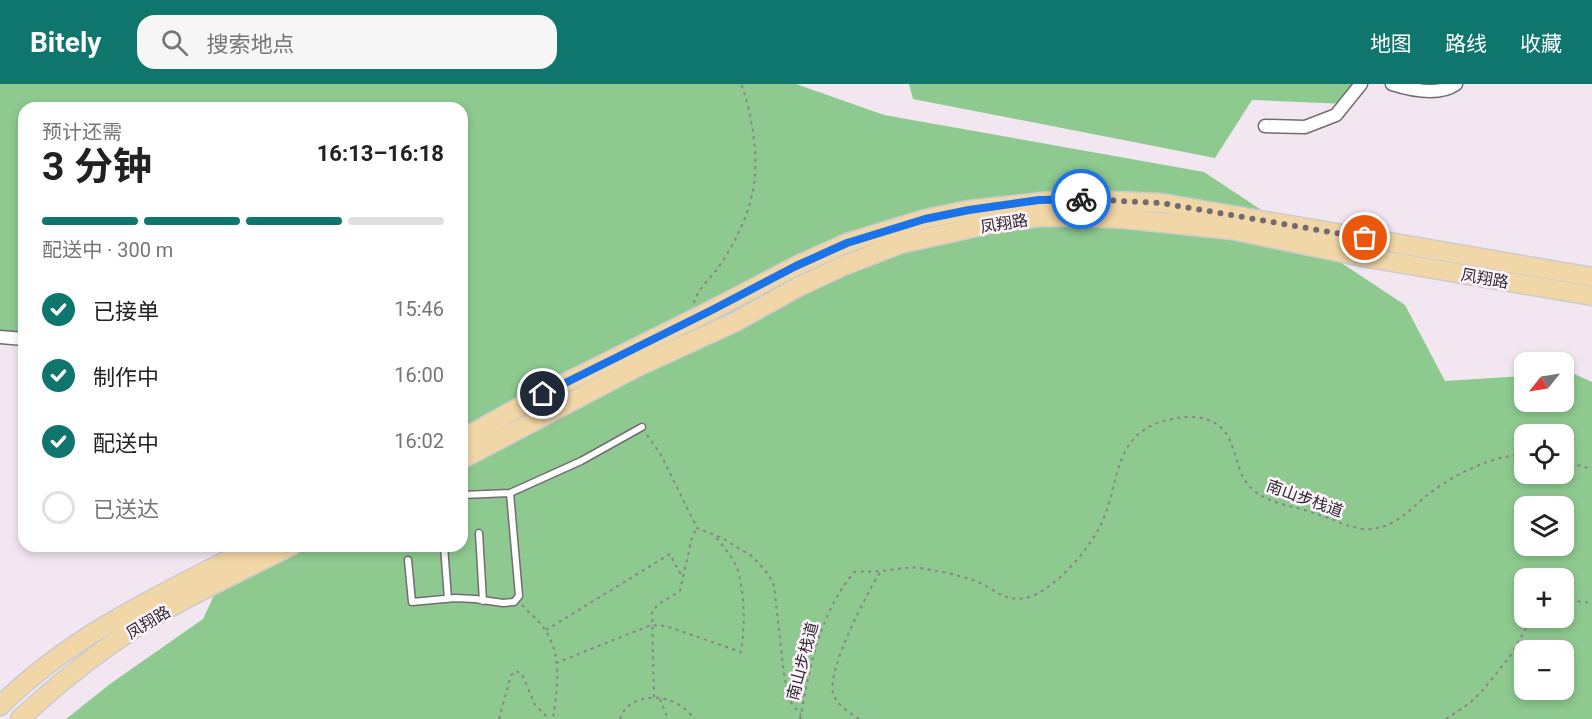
<!DOCTYPE html>
<html lang="zh">
<head>
<meta charset="utf-8">
<style>
	body { margin:0; font-family:Roboto,"Noto Sans SC",sans-serif; background:#f6f6f6; color:#222; height:100vh; display:flex; flex-direction:column; font-size:22px; white-space:nowrap }
	* { box-sizing:border-box; margin:0 }
	p { font-size:20px; color:#767676 }
	.icon { flex:none; width:33px; height:33px; fill:none; stroke:currentColor; stroke-width:2; stroke-linecap:round; stroke-linejoin:round }
	.map { position:relative; flex:1; overflow:hidden }
	.panel { position:absolute; left:18px; top:18px; width:450px; height:450px; display:flex; flex-direction:column; background:#fff; border-radius:18px; box-shadow:0 3px 9px #0003 }
	.panel>* { flex:none }
	.needle { width:39px; rotate:240deg }
	.fabs { position:absolute; left:1514px; top:268px; display:grid; gap:12px }
	.fabs a { display:grid; place-items:center; width:60px; height:60px; border-radius:12px; background:#fff; box-shadow:0 3px 9px #0003; font-size:30px }
	.pin { position:absolute; display:grid; place-items:center; width:51px; height:51px; color:#fff; margin:-26px; border:3px solid #fff; border-radius:50%; box-shadow:0 2px 6px #0007 }
	.courier { position:absolute; display:grid; place-items:center; width:60px; height:60px; margin:-30px; border:4px solid #1a73e8; border-radius:50%; background:#fff; color:#222; box-shadow:0 2px 8px #0007 }
	.head em { font-style:normal; font-weight:700 }
	.head div { display:flex; flex-direction:column-reverse }
	.head { display:flex; align-items:center; justify-content:space-between; height:102px; padding:0 24px }
	h1 { font-size:39px; font-weight:700; line-height:45px }
	.bar { display:grid; grid-template-columns:repeat(4,1fr); gap:9px 6px; align-content:center; height:72px; padding:0 24px }
	.bar i { height:8px; border-radius:4px; background:#e0e0e0 }
	.bar .selected { background:#0f766e }
	.bar p { grid-column:span 4 }
	ol { padding:0 24px; list-style:none }
	li { display:flex; align-items:center; gap:18px; height:66px }
	li p { margin-inline-start:auto }
	li .icon { padding:6px; border-radius:50%; background:#0f766e; color:#fff; stroke-width:4 }
	li:last-child { color:#767676 }
	li i { width:33px; height:33px; border:3px solid #e0e0e0; border-radius:50% }
	header { display:flex; align-items:center; gap:36px; box-sizing:border-box; height:84px; padding:0 30px; background:#0f766e; color:#fff }
	header strong { font-size:28px }
	nav { display:flex; gap:33px; margin-inline-start:auto; font-size:21px }
	.search { width:420px; height:54px; background:#f6f6f6; display:flex; align-items:center; gap:15px; box-sizing:border-box; padding:0 21px; border-radius:18px; color:#767676; font-size:22px }
	.map>svg:first-child { display:block }
	.forest { fill:#8ec98f; fill-rule:evenodd }
	.lines { fill:none; stroke-linecap:round; stroke-linejoin:round }
	.service-casing { stroke:#746b74; stroke-width:9 }
	.minor-casing { stroke:#746b74; stroke-width:15 }
	.primary-casing { stroke:#cccbcc; stroke-width:21 }
	.path { stroke:#8a838a; stroke-width:2; stroke-dasharray:3 4.5; stroke-linecap:butt }
	.service { stroke:#fff; stroke-width:6 }
	.minor { stroke:#fff; stroke-width:12 }
	.primary { stroke:#f1d7a7; stroke-width:18 }
	.done { stroke:#716a71; stroke-width:6; stroke-dasharray:0 10.8 }
	.route { stroke:#1a73e8; stroke-width:8 }
	.labels { text-anchor:middle; stroke-width:5; stroke-linejoin:round; paint-order:stroke }
	.street-label { font-size:16px; fill:#2c282c; stroke:#fff4fe }
</style>
</head>
<body>
<header>
<strong>Bitely</strong>
<div class="search"><svg class="icon" aria-label="search" viewBox="0 0 24 24"><circle cx="10" cy="10" r="6"/><path d="M15 15l6 6"/></svg>搜索地点</div>
<nav><a>地图</a><a>路线</a><a>收藏</a></nav>
</header>
<div class="map">
<svg width="1592" height="635" viewBox="0 0 1592 635">
	<rect width="100%" height="100%" fill="#f2e6f1"/>
	<!-- forest -->
	<path class="forest" d="M0 0H796L884 31 1204 88 1405 221 1445 297 1524 292V318H1563V289L1570 288 1592 298V635H66L110 600 203 535 237 462H462V24H24V258L0 252ZM1524 351H1563V390H1524ZM1524 423H1563V462H1524ZM1524 495H1563V534H1524ZM1524 567H1563V606H1524Z
		M909 0H1356L1346 20 1252 16 1215 74 913 15Z"/>
	<g class="lines">
		<defs>
			<path id="service" d="M462 411 510 409 581 377 642 343
				M479 449 483 517
				M444 462 448 515
				M408 476 412 518 455 514 475 515 503 519 514 518 519 512 510 409"/>
			<path id="minor" d="M1392 0C1411 6 1439 12 1456 0
				M1265 42 1305 43 1336 31 1361 0
				M0 253 24 255"/>
			<path id="primary" d="M462 355 543 310 712 226 796 182 847 159 925 135 969 126 1069 115 1161 119 1592 193
				M462 375 637 283 735 238 798 203 843 182 900 160 994 139 1039 133H1083L1126 135 1232 146 1363 173 1592 212
				M0 622C72 550 166 508 255 462
				M20 635C57 600 96 569 140 541 186 512 242 487 291 462"/>
		</defs>
		<!-- service casing -->
		<use href="#service" class="service-casing"/>
		<!-- minor casing -->
		<use href="#minor" class="minor-casing"/>
		<!-- primary casing -->
		<use href="#primary" class="primary-casing"/>
		<!-- path -->
		<path class="path" d="M694 219C698 203 712 194 720 181 736 158 754 120 755 91 757 64 751 25 741 0
			M647 351 661 371 697 444 722 454 753 473 769 491 774 502 784 590 789 616 801 631
			M1563 377 1592 385
			M1563 520 1575 517 1592 519
			M522 521C529 529 540 537 545 546 563 572 557 606 553 635
			M546 546 670 470 680 489 683 487
			M556 579 651 541 666 542 741 568C745 541 745 513 738 487 734 474 723 462 714 451
			M654 613 652 527 660 519 680 507 692 453 697 444
			M660 615 668 635
			M499 635 511 591 516 587 522 590 535 621 549 635
			M620 635C628 610 662 609 681 622 686 625 691 631 695 635
			M800 635C811 580 818 533 854 488 864 487 872 488 881 487 901 485 910 481 931 486 945 488 961 492 975 497 995 504 1004 520 1029 513 1057 504 1092 462 1103 436 1121 393 1113 347 1172 335 1194 330 1221 333 1230 357 1237 372 1238 389 1249 402 1252 405 1257 409 1260 411 1277 421 1301 424 1320 431 1335 436 1347 443 1363 445 1390 447 1407 429 1425 413 1449 393 1493 370 1524 371
			M859 635C849 628 836 621 833 609 827 585 867 509 881 487
			M1446 635 1470 619 1483 606 1511 571 1529 539 1537 534"/>
		<!-- service -->
		<use href="#service" class="service"/>
		<!-- minor -->
		<use href="#minor" class="minor"/>
		<!-- primary -->
		<use href="#primary" class="primary"/>
	</g>
	<g class="lines">
		<!-- done -->
		<path class="done" d="M1081 115 1161 119 1365 154"/>
		<!-- route -->
		<path class="route" d="M543 310 712 226 796 182 847 159 925 135 969 126 1039 116 1081 115"/>
	</g>
	<g class="labels">
		<!-- street labels -->
		<g class="street-label">
			<text transform="translate(1004 139) rotate(-9)" y="6">凤翔路</text>
			<text transform="translate(1485 194) rotate(10)" y="6">凤翔路</text>
			<text transform="translate(1305 414) rotate(20)" y="6">南山步栈道</text>
			<text transform="translate(148 538) rotate(-31)" y="6">凤翔路</text>
			<text transform="translate(802 577) rotate(-75)" y="6">南山步栈道</text>
		</g>
	</g>
</svg>
<div class="fabs">
<a><svg class="needle" viewBox="-14 -14 28 28"><path d="M0-13l5 13h-10z" fill="#e53935"/><path d="M0 13l5-13h-10z" fill="#767676"/></svg></a>
<a><svg class="icon" aria-label="locate" viewBox="0 0 24 24"><circle cx="12" cy="12" r="6"/><path d="M12 2v4M12 18v4M2 12h4M18 12h4"/></svg></a>
<a><svg class="icon" aria-label="layers" viewBox="0 0 24 24"><path d="M12 4l9 5-9 5-9-5zM3 14l9 5 9-5"/></svg></a>
<a>+</a>
<a>−</a>
</div>
<div class="pin" style="left:1365px;top:154px;background:#ea580c"><svg class="icon" aria-label="bag" viewBox="0 0 24 24"><path d="M5 8h14l-1 12H6zM9 8a3 3 0 0 1 6 0"/></svg></div>
<div class="pin" style="left:543px;top:310px;background:#1f2937"><svg class="icon" aria-label="home" viewBox="0 0 24 24"><path d="M3 11l9-7 9 7M6 9v11h12V9"/></svg></div>
<div class="courier" style="left:1081px;top:115px"><svg class="icon" aria-label="bike" viewBox="0 0 24 24"><circle cx="6" cy="16" r="4"/><circle cx="18" cy="16" r="4"/><path d="M6 16l4-8h5l3 8M10 8l3 8H6M13 5h3"/></svg></div>
<section class="panel">
<div class="head"><div><h1>3 分钟</h1><p>预计还需</p></div><em>16:13–16:18</em></div>
<div class="bar"><i class="selected"></i><i class="selected"></i><i class="selected"></i><i></i><p>配送中 · 300 m</p></div>
<ol>
<li><svg class="icon" aria-label="check" viewBox="0 0 24 24"><path d="M5 12l5 5 9-10"/></svg>已接单<p>15:46</p></li>
<li><svg class="icon" aria-label="check" viewBox="0 0 24 24"><path d="M5 12l5 5 9-10"/></svg>制作中<p>16:00</p></li>
<li><svg class="icon" aria-label="check" viewBox="0 0 24 24"><path d="M5 12l5 5 9-10"/></svg>配送中<p>16:02</p></li>
<li><i></i>已送达</li>
</ol>
</section>
</div>
</body>
</html>
